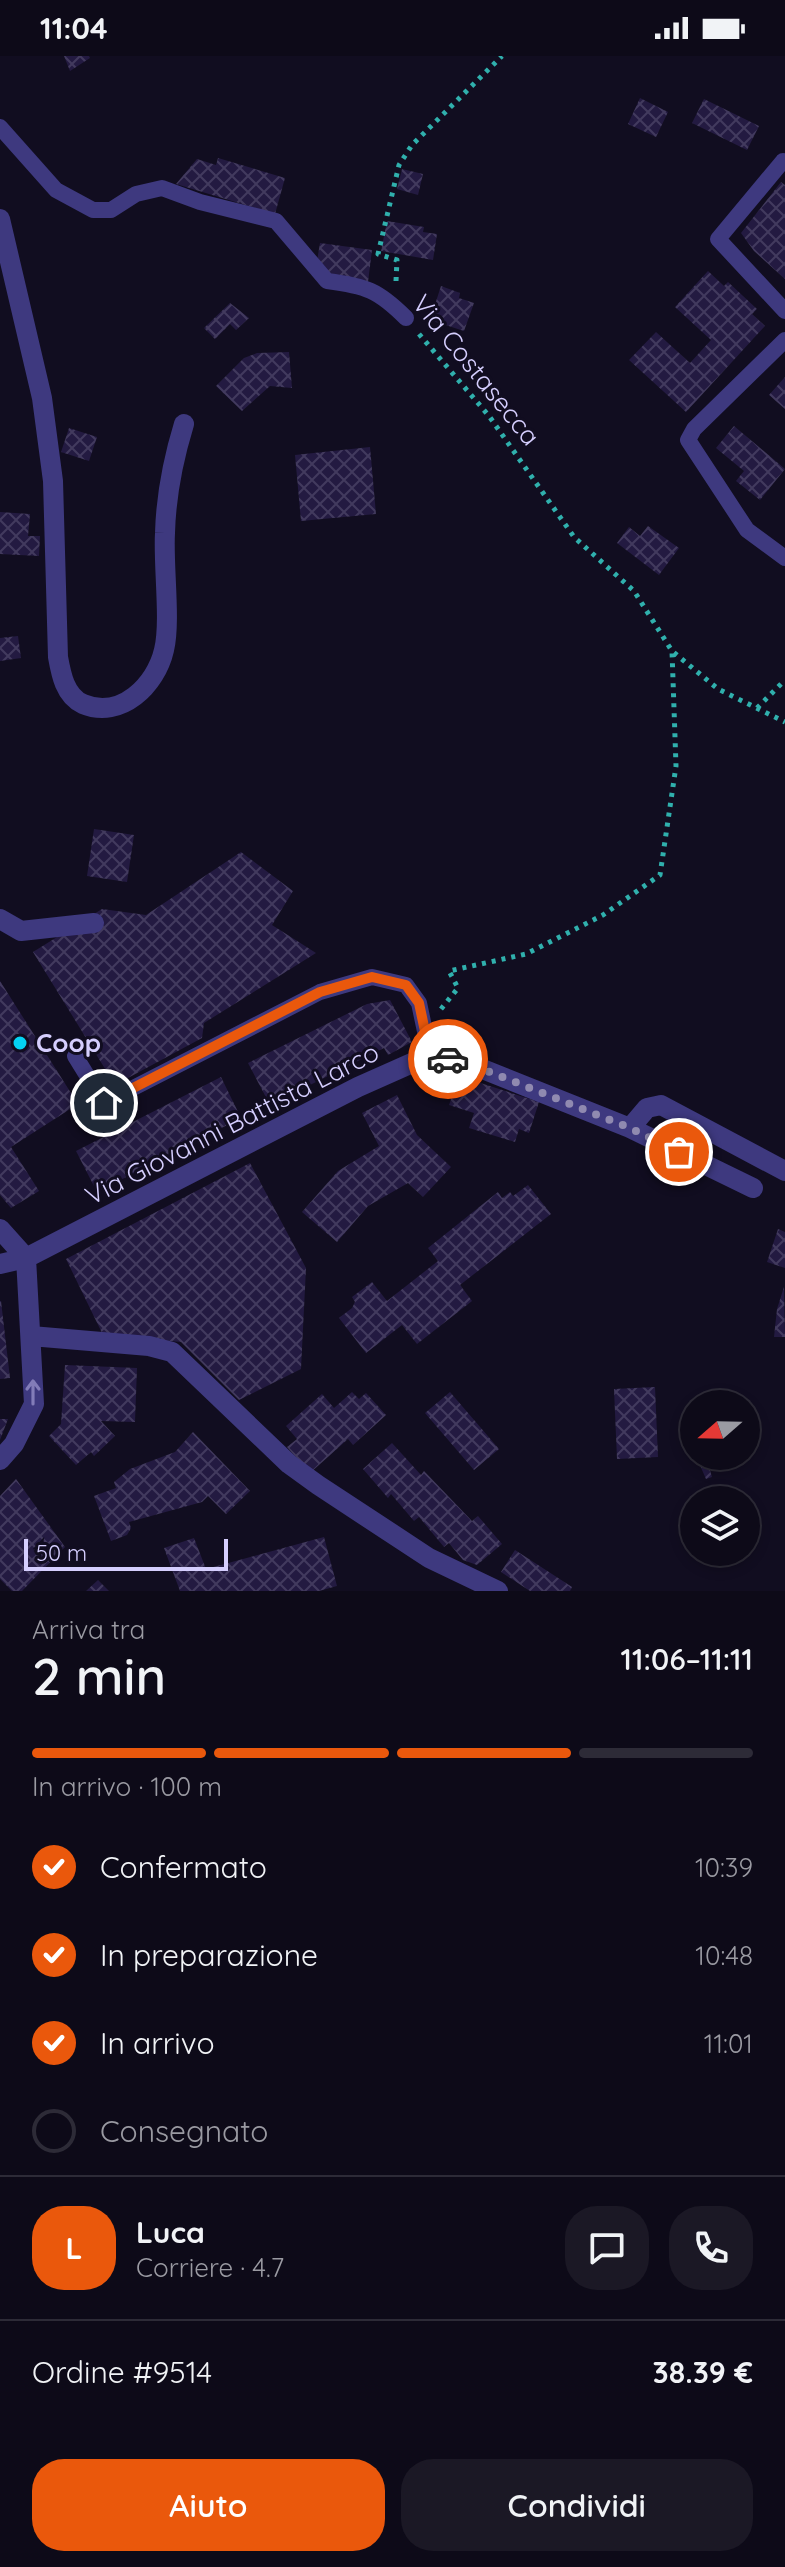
<!DOCTYPE html>
<html lang="it">
<head>
<meta charset="utf-8">
<style>
	body { margin:0; font-family:Quicksand,sans-serif; background:#1b1825; color:#f1f3f6; height:100vh; display:flex; flex-direction:column; font-size:30px; white-space:nowrap }
	* { box-sizing:border-box; margin:0 }
	p { font-size:26px; color:#9a9aa2 }
	.icon { flex:none; width:44px; height:44px; fill:none; stroke:currentColor; stroke-width:2; stroke-linecap:round; stroke-linejoin:round }
	.map { position:relative; height:1535px; overflow:hidden }
	.panel { display:flex; flex-direction:column; background:#0d0a18; flex:1 }
	.panel>* { flex:none }
	.needle { width:52px; rotate:250deg }
	.controls { position:absolute; left:680px; top:1334px; display:grid; gap:16px }
	.controls a { display:grid; place-items:center; width:80px; height:80px; border-radius:50%; background:#0d0a18; box-shadow:0 4px 12px #0003,0 0 0 2px #2d2b37; font-size:40px }
	.scale { position:absolute; left:24px; bottom:20px; width:204px; box-sizing:border-box; padding-left:8px; border:4px solid #d5cefe; border-top:0; font-size:22px; line-height:28px; white-space:nowrap; color:#d5cefe; -webkit-text-stroke:6px #110d20; paint-order:stroke }
	.pin { position:absolute; display:grid; place-items:center; width:68px; height:68px; color:#fff; margin:-34px; border:4px solid #fff; border-radius:50%; box-shadow:0 2px 8px #0007 }
	.courier { position:absolute; display:grid; place-items:center; width:80px; height:80px; margin:-40px; border:6px solid #ea580c; border-radius:50%; background:#fff; color:#222; box-shadow:0 2px 10px #0007 }
	.overview em { font-style:normal; font-weight:600 }
	.overview div { display:flex; flex-direction:column-reverse }
	.overview { display:flex; align-items:center; justify-content:space-between; height:136px; padding:0 32px }
	h1 { font-size:52px; font-weight:600; line-height:60px }
	.bar { display:grid; grid-template-columns:repeat(4,1fr); gap:12px 8px; align-content:center; height:96px; padding:0 32px }
	.bar i { height:10px; border-radius:6px; background:#2d2b37 }
	.bar .active { background:#ea580c }
	.bar p { grid-column:span 4 }
	.line { display:flex; align-items:center; gap:20px; padding:0 32px; border-top:2px solid #2d2b37 }
	.line div { flex:1 }
	.round { display:grid; place-items:center; flex:none; width:84px; height:84px; border-radius:32px; background:#1b1825 }
	ol { padding:0 32px; list-style:none }
	li { display:flex; align-items:center; gap:24px; height:88px }
	li p { margin-inline-start:auto }
	li .icon { padding:8px; border-radius:50%; background:#ea580c; color:#fff; stroke-width:4 }
	li:last-child { color:#9a9aa2 }
	li i { width:44px; height:44px; border:4px solid #2d2b37; border-radius:50% }
	.primary-button { display:flex; gap:16px; margin-top:auto; padding:16px 32px }
	.primary-button a { flex:1; height:92px; border-radius:32px; background:#ea580c; color:#fff; font-size:32px; font-weight:600; line-height:92px; text-align:center }
	.primary-button a+a { background:#1b1825; color:#f1f3f6 }
	.status { display:flex; justify-content:space-between; align-items:center; height:56px; padding:0 40px; background:#0d0a18; direction:ltr }
	.status svg { height:22px; fill:currentColor }
	.map>svg:first-child { display:block }
	.building { fill:url(#building-cross-hatch) }
	.lines { fill:none; stroke-linecap:round; stroke-linejoin:round }
	.path { stroke:#30b0ad; stroke-width:5; stroke-dasharray:4 6; stroke-linecap:butt }
	.service { stroke:#3e397f; stroke-width:16 }
	.minor { stroke:#3e397f; stroke-width:20 }
	.oneway { stroke:#827cb8 }
	.done { stroke:#908ab0; stroke-width:8; stroke-dasharray:0 14.4 }
	.route { stroke:#ea580c; stroke-width:10 }
	.poi-dot { fill:#04d2f3; stroke:#110d20; stroke-width:3 }
	.labels { text-anchor:middle; stroke-width:6; stroke-linejoin:round; paint-order:stroke }
	.street-label { font-size:26px; fill:#d5cefe; stroke:#110d20 }
	.poi-label { font-size:26px; font-weight:bold; fill:#d5cefe; stroke:#110d20; text-anchor:start }
</style>
</head>
<body>
<div class="status"><b>11:04</b><svg viewBox="0 0 49 12"><path d="M0 12V9h3v3zM5 12V6h3v6zM10 12V3h3v9zM15 12V0h3v12zM26 1h20v11H26zM47 4h2v5h-2z"/></svg></div>
<div class="map">
<svg width="785" height="1535" viewBox="0 0 785 1535">
	<defs>
		<pattern id="building-cross-hatch" width="8" height="8" patternUnits="userSpaceOnUse" patternTransform="scale(2)"><rect width="8" height="8" fill="#231a41"/><path d="M0 0l8 8M0 8l8-8" fill="none" stroke="#423a5e"/></pattern>
	</defs>
	<rect width="100%" height="100%" fill="#110d20"/>
	<!-- building -->
	<path class="building" d="M64 0H89L90 2 70 15Z
		M640 42 668 56 656 81 628 68Z
		M704 43 759 70 747 94 692 67Z
		M218 102 285 122 275 158 176 128 197 103 216 109Z
		M402 113 423 118 418 139 397 133Z
		M781 126 785 129V223L754 195 741 177Z
		M387 165 424 171 423 176 437 178 433 204 381 195Z
		M320 187 372 194 368 226 328 222 316 211Z
		M708 215 724 230 728 226 757 253 752 258 765 270 686 356 629 304 656 276 690 307 711 284 675 251Z
		M441 230 460 237 459 242 474 247 464 275 430 264Z
		M230 247 249 262 236 274 230 268 215 283 204 272Z
		M289 296 292 332 270 330 242 355 216 330 244 302 257 297Z
		M785 321V353L769 339Z
		M734 370 785 413 760 444 736 425 744 415 716 392Z
		M69 372 97 381 89 405 61 396Z
		M370 391 376 458 301 465 295 399Z
		M0 456 30 458 28 480H40L39 500 0 498Z
		M648 470 679 492 659 519 617 487 629 471 640 480Z
		M18 580 21 602 0 605V582Z
		M94 773 134 779 127 826 87 820Z
		M241 796 293 835 272 869 316 897 204 967 202 982 115 1029 33 896 102 853 146 859Z
		M0 925 78 1048 11 1091 39 1135 11 1152 0 1139Z
		M390 944 412 986 388 999 384 992 270 1049 248 1007 367 948Z
		M459 1020 539 1046 529 1077 519 1073 515 1086 469 1072 474 1057 449 1049Z
		M221 1021 241 1062 97 1136 76 1095Z
		M397 1039 417 1079 451 1111 423 1141 408 1127 368 1150 337 1186 302 1156 338 1115 379 1090 362 1057Z
		M250 1107 306 1212 301 1313 239 1344 181 1286 103 1279 66 1203Z
		M528 1129 551 1158 460 1229 472 1245 417 1288 402 1269 366 1297 339 1262 352 1252 355 1246 352 1241 372 1226 387 1245 438 1205 428 1192 498 1136 502 1142 510 1136 513 1140Z
		M778 1173 785 1176V1212L767 1206Z
		M784 1231 785 1281H774L777 1253Z
		M1 1245 10 1322 0 1323V1245Z
		M65 1309 137 1312 135 1366 101 1365 115 1380 94 1400 91 1396 76 1409 49 1380 61 1368Z
		M655 1331 658 1401 617 1403 614 1333Z
		M352 1336 359 1343 366 1337 386 1359 353 1389 348 1383 310 1417 287 1391 297 1383 286 1370 322 1338 334 1352Z
		M450 1336 499 1393 474 1414 425 1357Z
		M0 1363H8L0 1384Z
		M193 1376 250 1435 226 1458 208 1440 202 1446 129 1466 131 1472 127 1479 111 1485 94 1440 116 1432 114 1426 130 1413 175 1396Z
		M392 1387 421 1419 424 1415 472 1465 478 1460 502 1488 477 1509 463 1504 449 1487 444 1491 419 1461 414 1465 391 1438 388 1442 363 1413Z
		M713 1401 715 1408 709 1411 712 1421 706 1423 699 1407Z
		M16 1423 65 1491 22 1535H12L0 1523V1440Z
		M324 1481 337 1530 319 1535H180L164 1492 194 1482 206 1513Z
		M515 1494 572 1531 570 1535H530L501 1516Z
		M98 1524 109 1535H86Z"/>
	<g class="lines">
		<!-- path -->
		<path class="path" d="M396 225 397 204 378 198 399 109 412 89 502 0
			M419 278 489 360 574 481 634 535 672 595 718 633 785 666
			M757 652 785 624
			M441 953 458 932 449 915 526 898 603 859 660 819 676 710 672 595"/>
		<!-- service -->
		<path class="service" d="M0 71 56 134 93 154H111L136 138 162 132 200 146 276 165 327 225C366 230 378 234 406 262
			M785 107 783 105 718 183 785 255
			M785 284 694 373 688 384 747 474 785 502
			M75 1000 104 1047 320 936 372 921 406 929 419 947 430 999"/>
		<!-- minor -->
		<path class="minor" d="M0 163 42 342 53 425 58 601C61 618 65 640 83 648 121 664 156 629 164 594 171 566 163 509 165 477 166 439 173 404 184 368
			M0 863 21 875 94 867
			M630 1072 647 1052 661 1049 785 1115
			M0 1173 26 1202 34 1348 14 1388 0 1404
			M0 1208 26 1202 358 1031 430 999 465 1006 630 1072 753 1132
			M31 1280 149 1290 172 1296 289 1408 318 1429 429 1502 498 1535"/>
	</g>
	<!-- one-way arrows -->
	<defs><path id="oneway-shaft" d="M-6 0H5M1.5-3L5.5 0L1.5 3" fill="none" stroke-width="1.6" stroke-linecap="round" stroke-linejoin="round" transform="scale(2)"/></defs>
	<use class="oneway" href="#oneway-shaft" transform="translate(33 1336) rotate(-90)"/>
	<g class="lines">
		<!-- done -->
		<path class="done" d="M448 1003 465 1006 630 1072 679 1096"/>
		<!-- route -->
		<path class="route" d="M104 1047 320 936 372 921 406 929 419 947 430 999 448 1003"/>
	</g>
	<!-- markers -->
	<circle class="poi-dot" cx="20" cy="987" r="8"/>
	<g class="labels">
		<!-- street labels -->
		<g class="street-label">
			<text transform="translate(476 314) rotate(51)" y="9">Via Costasecca</text>
			<text transform="translate(232 1068) rotate(-27)" y="9">Via Giovanni Battista Larco</text>
		</g>
		<!-- poi labels -->
		<g class="poi-label">
			<text x="36" y="996">Coop</text>
		</g>
	</g>
</svg>
<div class="controls">
<a><svg class="needle" viewBox="-14 -14 28 28"><path d="M0-13l5 13h-10z" fill="#e53935"/><path d="M0 13l5-13h-10z" fill="#9a9aa2"/></svg></a>
<a><svg class="icon" aria-label="layers" viewBox="0 0 24 24"><path d="M12 4l9 5-9 5-9-5zM3 14l9 5 9-5"/></svg></a>
</div>
<div class="scale">50 m</div>
<div class="pin" style="left:679px;top:1096px;background:#ea580c"><svg class="icon" aria-label="bag" viewBox="0 0 24 24"><path d="M5 8h14l-1 12H6zM9 8a3 3 0 0 1 6 0"/></svg></div>
<div class="pin" style="left:104px;top:1047px;background:#1f2937"><svg class="icon" aria-label="home" viewBox="0 0 24 24"><path d="M3 11l9-7 9 7M6 9v11h12V9"/></svg></div>
<div class="courier" style="left:448px;top:1003px"><svg class="icon" aria-label="car" viewBox="0 0 24 24"><path d="M5 17H2v-5l4-1 3-4h7l3 4 3 1v5h-3M9 17h6M6 11h13"/><circle cx="7" cy="17" r="2"/><circle cx="17" cy="17" r="2"/></svg></div>
</div>
<section class="panel">
<div class="overview"><div><h1>2 min</h1><p>Arriva tra</p></div><em>11:06–11:11</em></div>
<div class="bar"><i class="active"></i><i class="active"></i><i class="active"></i><i></i><p>In arrivo · 100 m</p></div>
<ol>
<li><svg class="icon" aria-label="check" viewBox="0 0 24 24"><path d="M5 12l5 5 9-10"/></svg>Confermato<p>10:39</p></li>
<li><svg class="icon" aria-label="check" viewBox="0 0 24 24"><path d="M5 12l5 5 9-10"/></svg>In preparazione<p>10:48</p></li>
<li><svg class="icon" aria-label="check" viewBox="0 0 24 24"><path d="M5 12l5 5 9-10"/></svg>In arrivo<p>11:01</p></li>
<li><i></i>Consegnato</li>
</ol>
<div class="line" style="height:144px"><b class="round" style="background:#ea580c;color:#fff">L</b><div><b>Luca</b><p>Corriere · 4.7</p></div><a class="round"><svg class="icon" aria-label="chat" viewBox="0 0 24 24"><path d="M4 5h16v11H9l-5 4z"/></svg></a><a class="round"><svg class="icon" aria-label="phone" viewBox="0 0 24 24"><path d="M5 4h4l2 5-3 2q2 4 5 5l2-3 5 2v4C11 20 4 13 5 4z"/></svg></a></div>
<div class="line" style="height:104px"><div>Ordine #9514</div><b>38.39 €</b></div>
<div class="primary-button"><a>Aiuto</a><a>Condividi</a></div>
</section>
</body>
</html>
